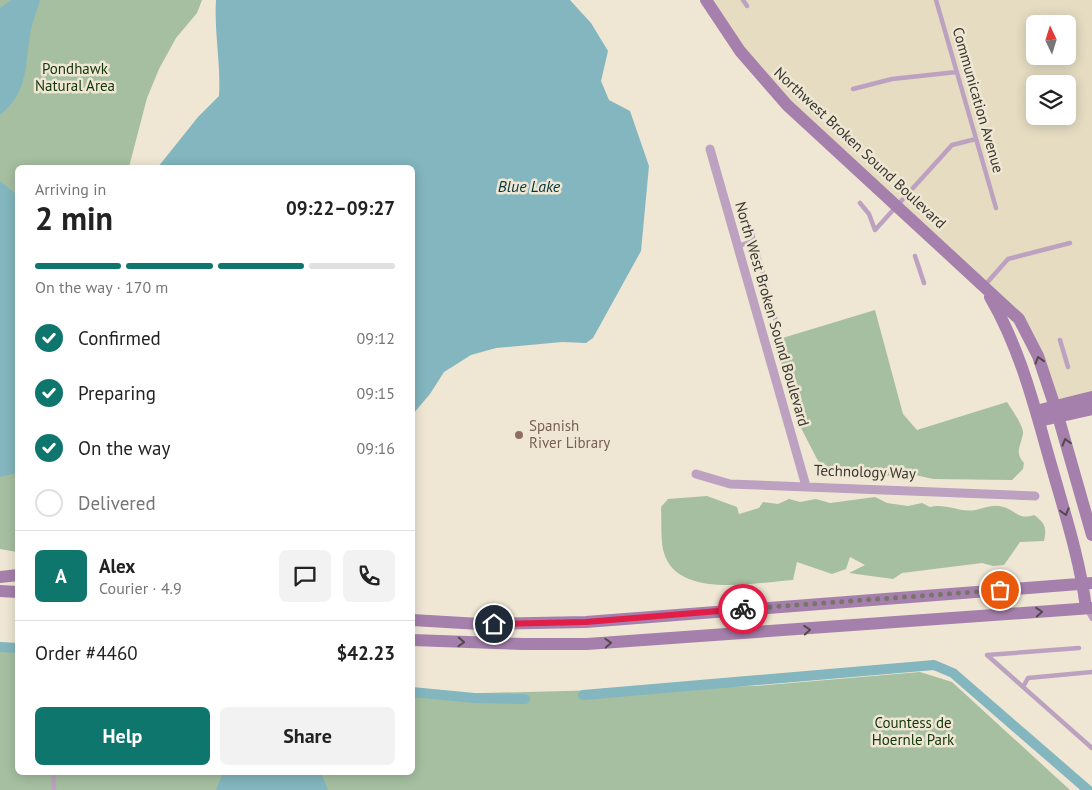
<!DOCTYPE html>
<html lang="en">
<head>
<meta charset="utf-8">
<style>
	body { margin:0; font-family:"PT Sans",sans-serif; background:#f2f2f2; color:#222; height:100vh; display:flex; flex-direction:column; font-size:19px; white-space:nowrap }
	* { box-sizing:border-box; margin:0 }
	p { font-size:16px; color:#767676 }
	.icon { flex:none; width:28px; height:28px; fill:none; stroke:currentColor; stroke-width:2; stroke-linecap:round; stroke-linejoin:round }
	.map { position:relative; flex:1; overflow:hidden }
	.panel { position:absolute; left:15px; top:165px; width:400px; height:610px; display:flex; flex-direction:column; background:#fff; border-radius:8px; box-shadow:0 2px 12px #0003 }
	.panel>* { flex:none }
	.needle { width:32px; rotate:356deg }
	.buttons { position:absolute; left:1026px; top:15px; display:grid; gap:10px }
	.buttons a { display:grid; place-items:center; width:50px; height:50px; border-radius:8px; background:#fff; box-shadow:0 2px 12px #0003; font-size:25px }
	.pin { position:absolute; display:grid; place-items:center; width:42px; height:42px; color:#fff; margin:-21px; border:2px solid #fff; border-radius:50%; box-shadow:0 1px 5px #0007 }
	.courier { position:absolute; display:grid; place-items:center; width:50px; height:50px; margin:-25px; border:4px solid #e11d48; border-radius:50%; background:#fff; color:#222; box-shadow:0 1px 6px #0007 }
	.overview em { font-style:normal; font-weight:800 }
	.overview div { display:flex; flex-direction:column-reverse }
	.overview { display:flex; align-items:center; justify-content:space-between; height:85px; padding:0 20px }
	h1 { font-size:32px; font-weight:800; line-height:38px }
	.bar { display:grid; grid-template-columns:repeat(4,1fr); gap:8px 5px; align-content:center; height:60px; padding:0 20px }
	.bar i { height:6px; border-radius:4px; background:#e0e0e0 }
	.bar .current { background:#0f766e }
	.bar p { grid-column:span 4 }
	.line { display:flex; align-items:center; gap:12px; padding:0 20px; border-top:1px solid #e0e0e0 }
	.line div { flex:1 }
	.round { display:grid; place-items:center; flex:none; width:52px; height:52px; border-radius:8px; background:#f2f2f2 }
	ol { padding:0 20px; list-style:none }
	li { display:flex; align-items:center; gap:15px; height:55px }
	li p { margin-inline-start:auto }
	li .icon { padding:5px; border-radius:50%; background:#0f766e; color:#fff; stroke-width:4 }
	li:last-child { color:#767676 }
	li i { width:28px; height:28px; border:2px solid #e0e0e0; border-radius:50% }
	.action { display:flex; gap:10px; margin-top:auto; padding:10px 20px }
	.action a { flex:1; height:58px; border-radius:8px; background:#0f766e; color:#fff; font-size:20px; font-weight:800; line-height:58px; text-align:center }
	.action a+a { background:#f2f2f2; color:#222 }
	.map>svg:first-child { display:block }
	.built { fill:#e5dcc2; fill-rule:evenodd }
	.green { fill:#a5bfa0 }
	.water { fill:#83b6be }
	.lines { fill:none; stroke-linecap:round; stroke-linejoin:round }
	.canal { stroke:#83b6be; stroke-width:10 }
	.lane { stroke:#bca2c0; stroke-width:4.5 }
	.street { stroke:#bca2c0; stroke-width:9 }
	.secondary { stroke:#a580ac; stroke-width:12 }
	.oneway { stroke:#54484e }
	.done { stroke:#797469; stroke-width:5; stroke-dasharray:0 9 }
	.route { stroke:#e11d48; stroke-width:6 }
	.education-dot { fill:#8d6e63; stroke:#efe7d4; stroke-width:2 }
	.labels { text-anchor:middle; stroke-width:5; stroke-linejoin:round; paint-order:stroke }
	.park-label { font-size:15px; fill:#113708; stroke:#efe7d4 }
	.street-label { font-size:15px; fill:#39362f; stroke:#efe7d4 }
	.education-label { font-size:15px; fill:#785e54; stroke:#efe7d4; text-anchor:start }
	.water-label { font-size:16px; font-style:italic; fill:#04373d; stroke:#efe7d4 }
</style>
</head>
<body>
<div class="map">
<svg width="1092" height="790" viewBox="0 0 1092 790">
	<rect width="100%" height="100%" fill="#efe7d4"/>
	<!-- built -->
	<path class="built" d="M706 0H1092V397L1055 406 1029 333 787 105ZM1035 24H1068V56H1035ZM1035 84H1068V116H1035Z"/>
	<!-- green -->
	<path class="green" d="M0 0H202L197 13 176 38 159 69 147 98 129 167 18 168 17 552 0 549Z
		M875 310 903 414 917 430 1007 402C1011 408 1024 427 1023 433 1021 447 1014 451 1024 463L1023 469 1012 480 933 479 902 472 880 478 855 477 831 468 818 461 797 420V402L787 387 776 340Z
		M707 496 737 507 739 514 759 508 763 502 778 504 789 499 800 502 816 499 830 503 875 497 887 503 908 506 922 503 930 507C946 503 960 513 976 510 984 508 991 505 999 506 1015 508 1017 521 1034 515 1045 523 1047 528 1044 541L1020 542 1004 565 993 566 982 563 902 573 893 579 849 573 865 565 850 557 846 569 832 574 797 562 793 580C758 582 678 600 664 553 660 539 662 521 661 507L668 499Z
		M0 642 17 644 18 772H412L413 690 446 694 755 686 920 672 952 682 1070 790H0Z"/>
	<!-- water -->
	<path class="water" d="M11 0H40C37 11 32 22 30 34 25 66 28 93 0 115V8Z
		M216 0H570L591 23 608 51 601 81 609 100 630 111 649 166 641 251 593 338 586 343 562 342 496 348 471 355 444 372 430 394 413 414 412 168 158 167 198 117 219 96C221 64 214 32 216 0Z
		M0 181 18 196 17 473 0 477Z
		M223 773H321L328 790H216Z"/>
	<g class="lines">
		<!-- canal -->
		<path class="canal" d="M0 647 18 648
			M412 692 474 698 525 699
			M583 695 934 665 953 673 1088 790"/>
		<!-- lane -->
		<path class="lane" d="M743 0 747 6
			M936 0 996 208
			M853 89 892 79 957 72
			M860 203 869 214 875 230 952 145 976 139
			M752 233 777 325
			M738 246 754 241
			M915 256 924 283
			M985 285 1008 259 1070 243
			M1060 340 1068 367
			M1087 610 1092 619
			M1079 648 987 655 1092 748
			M1023 687 1028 678 1092 672
			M53 772 54 790"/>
		<!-- street -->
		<path class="street" d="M710 149 806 486
			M696 474 730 484 1035 496"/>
		<!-- secondary -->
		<path class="secondary" d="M706 0 740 51 787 105 1019 319 1038 356 1058 416 1092 535
			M990 297C1021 350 1035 409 1052 468 1065 514 1080 560 1086 608
			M1036 411 1092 397
			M1039 421 1092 409
			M0 577 18 575
			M0 591 18 592
			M412 620 480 624 586 622 1092 583
			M412 640 523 644H587L1092 608"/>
	</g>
	<!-- one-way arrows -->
	<defs><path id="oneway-chevron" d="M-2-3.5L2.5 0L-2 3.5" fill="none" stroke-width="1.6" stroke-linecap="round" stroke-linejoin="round" transform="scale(1.25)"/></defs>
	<g class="oneway">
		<use href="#oneway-chevron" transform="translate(1039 360) rotate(-107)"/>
		<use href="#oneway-chevron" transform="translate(1066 442) rotate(-106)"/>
		<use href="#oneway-chevron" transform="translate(1065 512) rotate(74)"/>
		<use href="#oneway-chevron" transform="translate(1039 612) rotate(-4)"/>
		<use href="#oneway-chevron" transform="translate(807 630) rotate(-4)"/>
		<use href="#oneway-chevron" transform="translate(461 642) rotate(2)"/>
		<use href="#oneway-chevron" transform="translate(608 643) rotate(-3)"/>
	</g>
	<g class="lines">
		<!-- done -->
		<path class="done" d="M743 609 1000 590"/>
		<!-- route -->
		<path class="route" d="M494 624 586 622 743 609"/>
	</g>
	<!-- markers -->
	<circle class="education-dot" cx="519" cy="435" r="5"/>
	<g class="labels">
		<!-- park labels -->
		<g class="park-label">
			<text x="75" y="74">Pondhawk<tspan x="75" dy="17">Natural Area</tspan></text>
			<text x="913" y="728">Countess de<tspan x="913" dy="17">Hoernle Park</tspan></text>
		</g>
		<!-- street labels -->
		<g class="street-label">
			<text transform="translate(978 100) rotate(74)" y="5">Communication Avenue</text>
			<text transform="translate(860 148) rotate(43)" y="5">Northwest Broken Sound Boulevard</text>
			<text transform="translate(772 314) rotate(74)" y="5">North West Broken Sound Boulevard</text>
			<text transform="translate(865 472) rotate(2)" y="5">Technology Way</text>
		</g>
		<!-- education labels -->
		<g class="education-label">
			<text x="529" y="431">Spanish<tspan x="529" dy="17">River Library</tspan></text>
		</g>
		<!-- water labels -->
		<g class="water-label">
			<text x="529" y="192">Blue Lake</text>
		</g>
	</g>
</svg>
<div class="buttons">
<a><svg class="needle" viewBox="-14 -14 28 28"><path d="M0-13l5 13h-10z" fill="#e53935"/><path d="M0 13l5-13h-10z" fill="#767676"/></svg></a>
<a><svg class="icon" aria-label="layers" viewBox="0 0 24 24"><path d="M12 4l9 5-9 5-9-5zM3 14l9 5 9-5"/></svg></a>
</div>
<div class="pin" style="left:1000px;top:590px;background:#ea580c"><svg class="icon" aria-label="bag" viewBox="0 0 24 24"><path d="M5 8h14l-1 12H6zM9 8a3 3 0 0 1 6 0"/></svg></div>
<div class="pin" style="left:494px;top:624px;background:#1f2937"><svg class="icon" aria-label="home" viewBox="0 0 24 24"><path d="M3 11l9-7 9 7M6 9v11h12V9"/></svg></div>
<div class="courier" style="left:743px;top:609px"><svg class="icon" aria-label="bike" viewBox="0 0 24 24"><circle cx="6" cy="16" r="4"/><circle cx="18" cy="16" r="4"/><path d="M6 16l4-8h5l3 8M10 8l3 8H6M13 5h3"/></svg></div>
<section class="panel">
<div class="overview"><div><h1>2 min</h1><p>Arriving in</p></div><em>09:22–09:27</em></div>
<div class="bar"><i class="current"></i><i class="current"></i><i class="current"></i><i></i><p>On the way · 170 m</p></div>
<ol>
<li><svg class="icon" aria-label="check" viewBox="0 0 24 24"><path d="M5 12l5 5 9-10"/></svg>Confirmed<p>09:12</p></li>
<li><svg class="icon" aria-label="check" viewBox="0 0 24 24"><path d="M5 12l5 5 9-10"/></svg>Preparing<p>09:15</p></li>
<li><svg class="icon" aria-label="check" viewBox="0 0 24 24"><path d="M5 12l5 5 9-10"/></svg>On the way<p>09:16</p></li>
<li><i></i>Delivered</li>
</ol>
<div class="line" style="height:90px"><b class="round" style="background:#0f766e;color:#fff">A</b><div><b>Alex</b><p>Courier · 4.9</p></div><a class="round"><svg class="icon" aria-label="chat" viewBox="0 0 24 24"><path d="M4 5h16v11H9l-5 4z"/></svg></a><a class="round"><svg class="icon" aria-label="phone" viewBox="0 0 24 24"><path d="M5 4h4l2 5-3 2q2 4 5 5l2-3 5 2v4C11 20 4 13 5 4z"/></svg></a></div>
<div class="line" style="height:65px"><div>Order #4460</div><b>$42.23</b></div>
<div class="action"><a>Help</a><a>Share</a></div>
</section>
</div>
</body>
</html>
